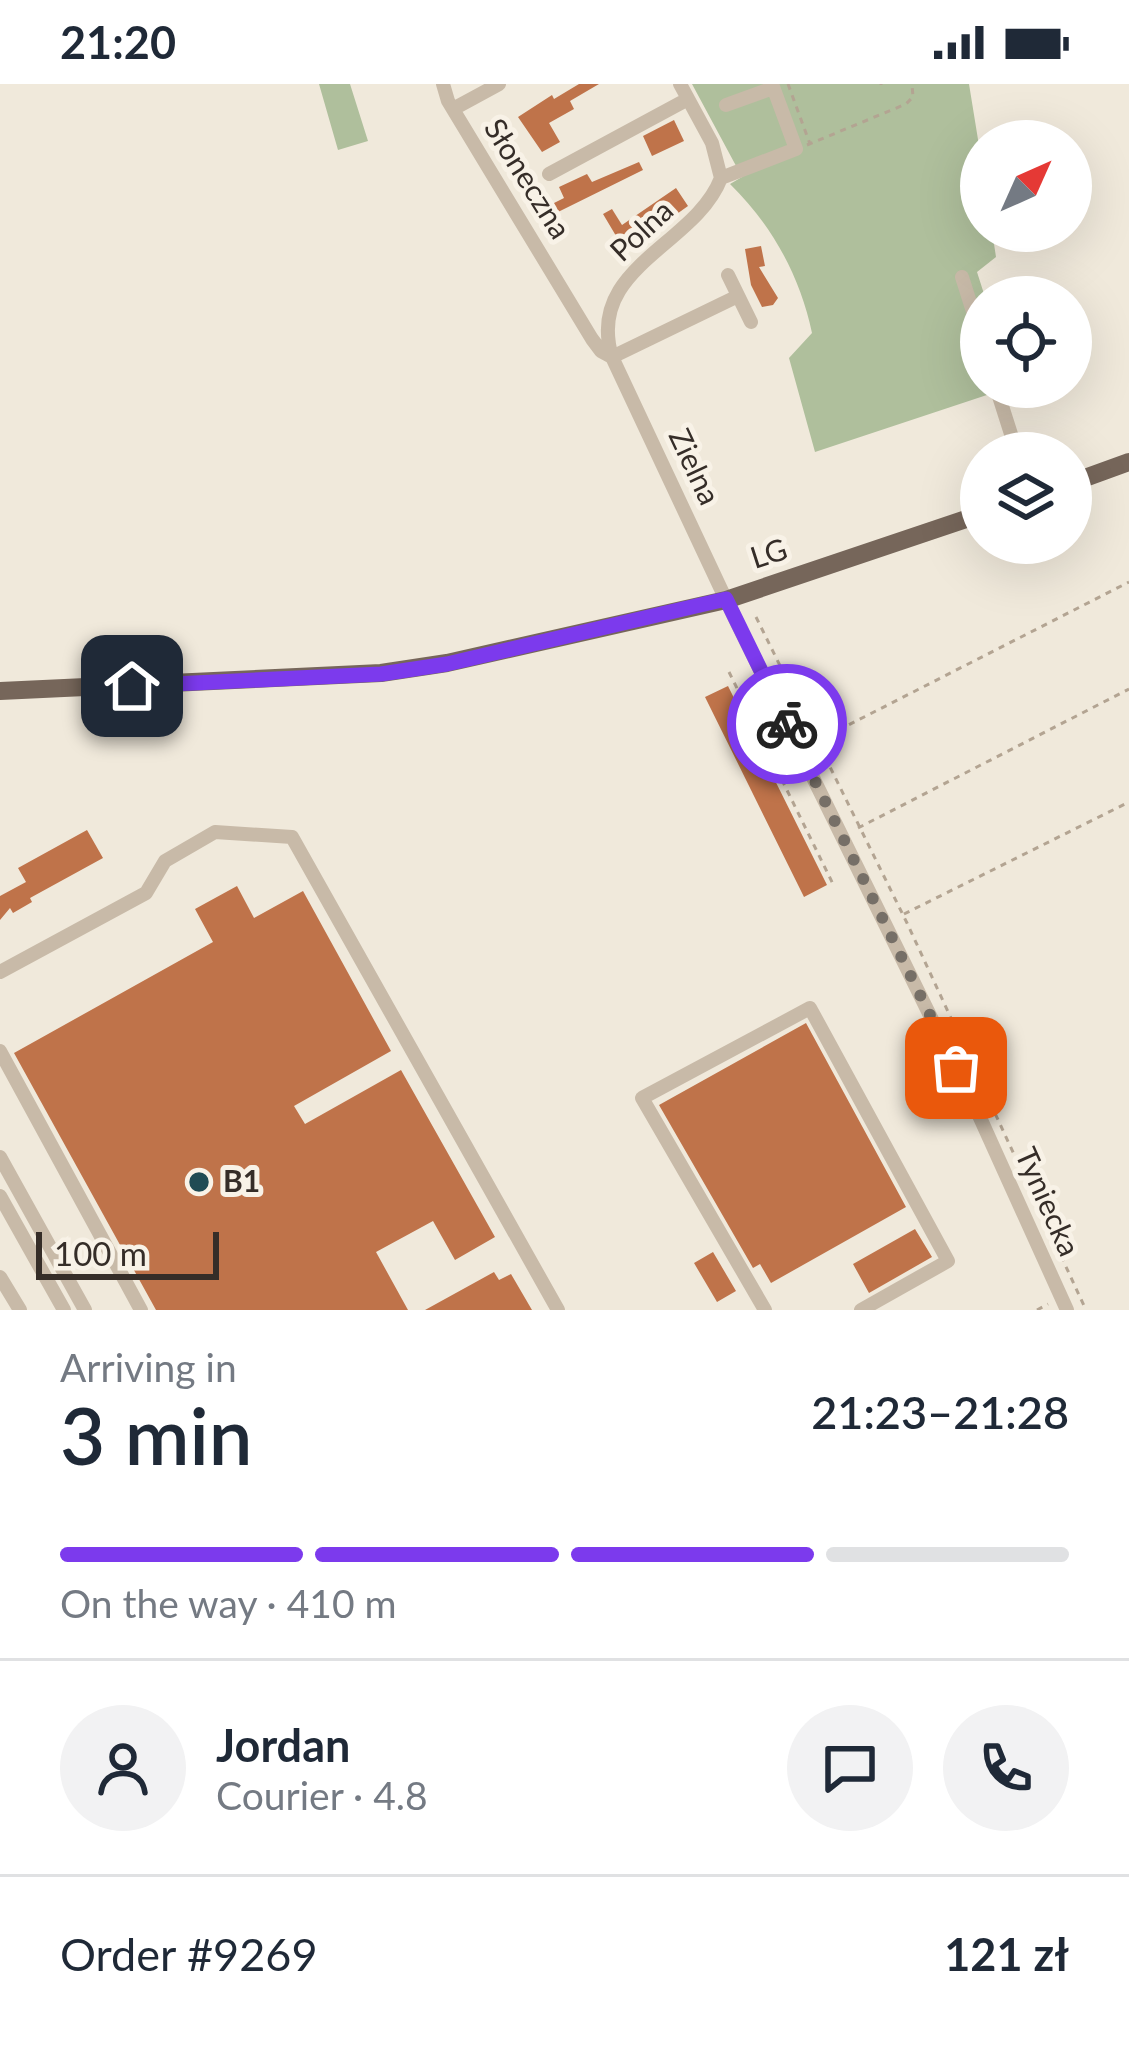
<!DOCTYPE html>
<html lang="en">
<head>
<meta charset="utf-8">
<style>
	body { margin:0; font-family:Lato,sans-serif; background:#f2f2f3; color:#1f2937; height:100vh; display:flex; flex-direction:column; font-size:45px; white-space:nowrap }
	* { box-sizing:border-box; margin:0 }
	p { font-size:39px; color:#747a83 }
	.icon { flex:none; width:66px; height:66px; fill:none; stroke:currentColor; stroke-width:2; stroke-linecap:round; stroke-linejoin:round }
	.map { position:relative; height:1226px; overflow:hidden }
	.panel { display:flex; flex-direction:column; background:#fff; flex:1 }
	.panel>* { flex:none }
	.needle { width:78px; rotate:45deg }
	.controls { position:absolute; left:960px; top:36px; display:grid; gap:24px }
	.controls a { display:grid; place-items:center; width:132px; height:132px; border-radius:50%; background:#fff; box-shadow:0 12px 48px #0002; font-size:60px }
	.scale { position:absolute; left:36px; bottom:30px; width:183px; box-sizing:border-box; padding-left:12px; border:6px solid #352d28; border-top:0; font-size:33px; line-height:42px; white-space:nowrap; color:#352d28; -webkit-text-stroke:9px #f8f2e7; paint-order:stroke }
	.pin { position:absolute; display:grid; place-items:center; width:102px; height:102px; color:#fff; margin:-51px; border-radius:24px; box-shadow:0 6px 18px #0006 }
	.courier { position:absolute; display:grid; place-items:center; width:120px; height:120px; margin:-60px; border:9px solid #7c3aed; border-radius:50%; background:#fff; color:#222; box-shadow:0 3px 15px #0007 }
	.overview em { font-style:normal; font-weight:600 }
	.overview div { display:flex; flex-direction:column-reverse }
	.overview { display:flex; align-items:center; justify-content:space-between; height:204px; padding:0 60px }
	h1 { font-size:78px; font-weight:600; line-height:90px }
	.bar { display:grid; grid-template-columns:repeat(4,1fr); gap:18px 12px; align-content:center; height:144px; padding:0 60px }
	.bar i { height:15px; border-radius:9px; background:#e0e1e3 }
	.bar .selected { background:#7c3aed }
	.bar p { grid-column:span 4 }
	.line { display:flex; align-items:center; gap:30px; padding:0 60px; border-top:3px solid #e0e1e3 }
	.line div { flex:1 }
	.round { display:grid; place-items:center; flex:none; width:126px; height:126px; border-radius:63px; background:#f2f2f3 }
	.status { display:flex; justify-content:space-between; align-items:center; height:84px; padding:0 60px; background:#fff; direction:ltr }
	.status svg { height:33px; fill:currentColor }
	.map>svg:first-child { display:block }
	.green { fill:#afbf9c }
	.building { fill:#bf734a }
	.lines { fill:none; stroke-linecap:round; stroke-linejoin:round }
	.path { stroke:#b3a492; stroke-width:3; stroke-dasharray:6 6; stroke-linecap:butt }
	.minor { stroke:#c8baa8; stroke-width:14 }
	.major { stroke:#76665a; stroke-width:18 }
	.done { stroke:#766f67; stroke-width:12; stroke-dasharray:0 21.6 }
	.route { stroke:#7c3aed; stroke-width:15 }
	.poi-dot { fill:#204b54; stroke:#f8f2e7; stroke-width:4.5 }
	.labels { text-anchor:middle; stroke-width:10; stroke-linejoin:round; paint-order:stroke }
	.street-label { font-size:30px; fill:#352d28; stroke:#f8f2e7 }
	.poi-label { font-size:30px; font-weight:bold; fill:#352d28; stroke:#f8f2e7; text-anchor:start }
</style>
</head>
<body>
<div class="status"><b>21:20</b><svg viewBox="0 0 49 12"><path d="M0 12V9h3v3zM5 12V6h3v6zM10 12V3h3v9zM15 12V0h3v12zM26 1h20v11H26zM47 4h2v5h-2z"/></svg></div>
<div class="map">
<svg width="1129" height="1226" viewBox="0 0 1129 1226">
	<rect width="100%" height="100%" fill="#f0e9db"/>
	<!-- green -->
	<path class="green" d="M319 0H350L368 57 338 66Z
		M692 0H969L981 74V147H992L996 173 977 188 985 213H981V303H1011L815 368 789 274 812 249C800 192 772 141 730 100L742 93Z"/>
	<!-- building -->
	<path class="building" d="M579 0H599L570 17 574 25 549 39 560 58 542 68 518 33 552 11 554 15Z
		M674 36 684 57 652 72 643 52Z
		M639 78 643 86 554 130 550 121 564 114 559 103 587 90 592 98Z
		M676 104 688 122 625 167 603 130 612 125 622 141Z
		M761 162 765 182 759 183 778 214 773 221 762 223 751 201 745 165Z
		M728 602 827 801 804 813 705 613Z
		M87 746 103 774 30 814 32 818 13 829 10 824 0 836V812L26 798 18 784Z
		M237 802 254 834 303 807 391 967 294 1022 305 1040 401 986 495 1153 455 1176 433 1137 376 1168 408 1226H156L14 969 213 858 195 825Z
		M806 939 906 1123 771 1199 760 1180 753 1184 659 1021Z
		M915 1145 932 1173 869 1209 853 1180Z
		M713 1168 736 1207 717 1218 694 1179Z
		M494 1188 499 1196 511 1190 532 1226H425Z"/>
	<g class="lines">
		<!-- path -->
		<path class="path" d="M788 0 810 60
			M881 0V1
			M807 61 906 20 913 13 912 0
			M756 533 907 839 1086 1226
			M729 588 833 800
			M817 657 1129 498
			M858 744 1129 605
			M904 830 1129 718
			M1037 1226 1048 1220"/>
		<!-- minor -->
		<path class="minor" d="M443 0 448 17 592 255 601 267 612 273
			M680 0 712 59 721 94C695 162 585 183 612 273L735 535 977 1027 1067 1226
			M726 21 773 4
			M453 25 499 0
			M549 90 688 15
			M721 94 796 65 772 0
			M728 191 751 238
			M962 193 981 253
			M612 273 738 212
			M996 303 1017 369
			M0 888 146 809 165 777 215 748 292 753 558 1226
			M0 967 141 1226
			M0 1073 85 1226
			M0 1112 64 1226
			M0 1193 20 1226
			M765 1226 642 1014 810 924 948 1177 861 1226"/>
		<!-- major -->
		<path class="major" d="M1071 399 1129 378
			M0 607 381 589 447 579 726 516 981 430"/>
	</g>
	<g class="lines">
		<!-- done -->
		<path class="done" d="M787 640 956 984"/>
		<!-- route -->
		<path class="route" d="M132 602 381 590 447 580 726 515 787 640"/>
	</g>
	<!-- markers -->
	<circle class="poi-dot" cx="199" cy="1098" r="12"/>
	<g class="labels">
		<!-- street labels -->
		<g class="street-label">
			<text transform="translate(527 95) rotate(58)" y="10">Słoneczna</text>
			<text transform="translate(642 147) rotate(-43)" y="10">Polna</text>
			<text transform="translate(694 383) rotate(65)" y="10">Zielna</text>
			<text transform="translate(769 470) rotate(-18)" y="10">LG</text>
			<text transform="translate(1047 1118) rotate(66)" y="10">Tyniecka</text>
		</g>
		<!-- poi labels -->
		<g class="poi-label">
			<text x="223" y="1108">B1</text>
		</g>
	</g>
</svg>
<div class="controls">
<a><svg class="needle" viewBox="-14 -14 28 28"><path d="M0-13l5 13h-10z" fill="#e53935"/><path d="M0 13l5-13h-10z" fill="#747a83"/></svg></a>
<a><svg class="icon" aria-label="locate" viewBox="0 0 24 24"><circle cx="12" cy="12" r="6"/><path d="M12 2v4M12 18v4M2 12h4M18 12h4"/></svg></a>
<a><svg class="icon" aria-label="layers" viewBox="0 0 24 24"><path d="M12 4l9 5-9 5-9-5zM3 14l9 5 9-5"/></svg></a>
</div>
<div class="scale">100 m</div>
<div class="pin" style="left:956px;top:984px;background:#ea580c"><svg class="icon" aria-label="bag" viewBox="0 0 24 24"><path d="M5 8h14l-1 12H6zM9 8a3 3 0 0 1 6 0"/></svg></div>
<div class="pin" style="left:132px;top:602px;background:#1f2937"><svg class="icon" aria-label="home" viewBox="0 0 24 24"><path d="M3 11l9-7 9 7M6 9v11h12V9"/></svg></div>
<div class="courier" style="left:787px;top:640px"><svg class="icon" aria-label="bike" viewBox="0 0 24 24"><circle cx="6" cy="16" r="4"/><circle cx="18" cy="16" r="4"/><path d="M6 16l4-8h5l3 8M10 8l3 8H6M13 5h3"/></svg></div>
</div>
<section class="panel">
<div class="overview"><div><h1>3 min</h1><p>Arriving in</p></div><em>21:23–21:28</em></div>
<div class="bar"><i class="selected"></i><i class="selected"></i><i class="selected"></i><i></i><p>On the way · 410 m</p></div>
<div class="line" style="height:216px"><a class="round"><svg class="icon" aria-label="person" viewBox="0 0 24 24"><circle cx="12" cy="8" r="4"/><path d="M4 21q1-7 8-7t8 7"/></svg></a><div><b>Jordan</b><p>Courier · 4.8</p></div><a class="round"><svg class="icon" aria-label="chat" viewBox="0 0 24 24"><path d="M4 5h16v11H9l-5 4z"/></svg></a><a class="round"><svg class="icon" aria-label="phone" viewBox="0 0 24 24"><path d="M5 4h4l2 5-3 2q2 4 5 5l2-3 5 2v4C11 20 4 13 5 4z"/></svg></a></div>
<div class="line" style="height:156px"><div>Order #9269</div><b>121 zł</b></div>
</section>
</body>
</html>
